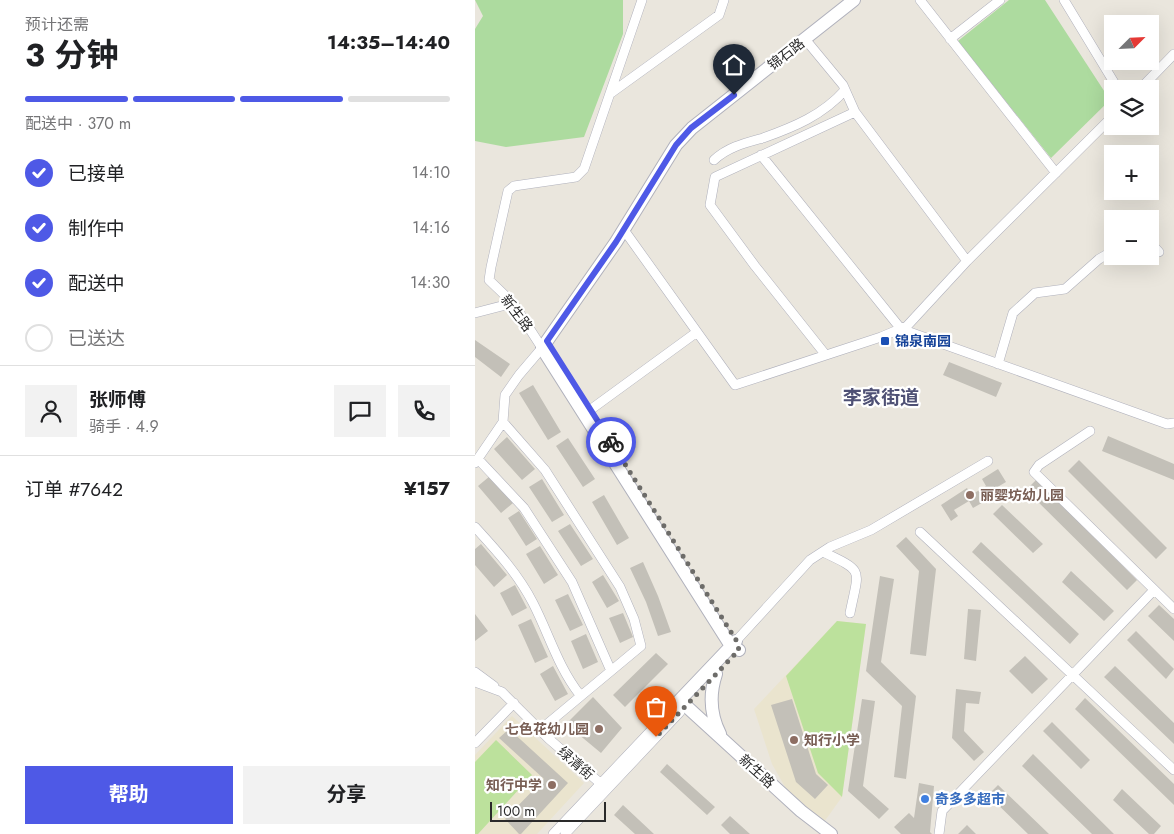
<!DOCTYPE html>
<html lang="zh">
<head>
<meta charset="utf-8">
<style>
	body { margin:0; font-family:Jost,"Noto Sans SC",sans-serif; background:#f2f2f2; color:#202124; height:100vh; display:flex; flex-direction:column; font-size:19px; white-space:nowrap }
	* { box-sizing:border-box; margin:0 }
	p { font-size:16px; color:#757577 }
	.icon { flex:none; width:28px; height:28px; fill:none; stroke:currentColor; stroke-width:2; stroke-linecap:round; stroke-linejoin:round }
	.map { position:relative; flex:1; overflow:hidden }
	.panel { display:flex; flex-direction:column; background:#fff; width:475px }
	.panel>* { flex:none }
	.needle { width:32px; rotate:66deg }
	.fabs { position:absolute; left:629px; top:15px; display:grid; gap:10px }
	.fabs a { display:grid; place-items:center; width:55px; height:55px; border-radius:0px; background:#fff; box-shadow:0 5px 20px #0002; font-size:25px }
	.scale { position:absolute; left:15px; bottom:12px; width:116px; box-sizing:border-box; padding-left:5px; border:2px solid #2a2a2a; border-top:0; font-size:14px; line-height:18px; white-space:nowrap; color:#2a2a2a; -webkit-text-stroke:4px #fff; paint-order:stroke }
	.pin { position:absolute; display:grid; place-items:center; width:42px; height:42px; color:#fff; margin:-51px -21px; border-radius:50% 50% 50% 0; rotate:-45deg; box-shadow:0 0 5px #0007 }
	.pin .icon { rotate:45deg }
	.courier { position:absolute; display:grid; place-items:center; width:50px; height:50px; margin:-25px; border:4px solid #4e59e6; border-radius:50%; background:#fff; color:#222; box-shadow:0 1px 6px #0007 }
	.overview em { font-style:normal; font-weight:700 }
	.overview div { display:flex; flex-direction:column-reverse }
	.overview { display:flex; align-items:center; justify-content:space-between; height:85px; padding:0 25px }
	h1 { font-size:32px; font-weight:700; line-height:38px }
	.bar { display:grid; grid-template-columns:repeat(4,1fr); gap:8px 5px; align-content:center; height:60px; padding:0 25px }
	.bar i { height:6px; border-radius:4px; background:#e0e0e0 }
	.bar .on { background:#4e59e6 }
	.bar p { grid-column:span 4 }
	.line { display:flex; align-items:center; gap:12px; padding:0 25px; border-top:1px solid #e0e0e0 }
	.line div { flex:1 }
	.round { display:grid; place-items:center; flex:none; width:52px; height:52px; border-radius:0px; background:#f2f2f2 }
	ol { padding:0 25px; list-style:none }
	li { display:flex; align-items:center; gap:15px; height:55px }
	li p { margin-inline-start:auto }
	li .icon { padding:5px; border-radius:50%; background:#4e59e6; color:#fff; stroke-width:4 }
	li:last-child { color:#757577 }
	li i { width:28px; height:28px; border:2px solid #e0e0e0; border-radius:50% }
	.button { display:flex; gap:10px; margin-top:auto; padding:10px 25px }
	.button a { flex:1; height:58px; border-radius:0px; background:#4e59e6; color:#fff; font-size:20px; font-weight:700; line-height:58px; text-align:center }
	.button a+a { background:#f2f2f2; color:#202124 }
	main { display:flex; flex:1; min-height:0 }
	.map>svg:first-child { display:block }
	.education { fill:#eae4ce }
	.green { fill:#addb9f }
	.pitch { fill:#bce19c }
	.building { fill:#c3c0b8 }
	.lines { fill:none; stroke-linecap:round; stroke-linejoin:round }
	.street-casing { stroke:#b0b1bc; stroke-width:10 }
	.secondary-casing { stroke:#b0b1bc; stroke-width:14 }
	.street { stroke:#fff; stroke-width:9 }
	.secondary { stroke:#fff; stroke-width:12 }
	.done { stroke:#6d6c69; stroke-width:5; stroke-dasharray:0 9 }
	.route { stroke:#4e59e6; stroke-width:6 }
	.transit-dot { fill:#1a4fb4; stroke:#fff; stroke-width:2 }
	.education-dot { fill:#8d6e63; stroke:#fff; stroke-width:2 }
	.shop-dot { fill:#3f7fe0; stroke:#fff; stroke-width:2 }
	.labels { text-anchor:middle; stroke-width:4.5; stroke-linejoin:round; paint-order:stroke }
	.street-label { font-size:14px; fill:#2a2a2a; stroke:#fff }
	.transit-label { font-size:14px; font-weight:bold; fill:#164399; stroke:#fff; text-anchor:start }
	.education-label { font-size:14px; font-weight:bold; fill:#785e54; stroke:#fff; text-anchor:start }
	.shop-label { font-size:14px; font-weight:bold; fill:#366cbe; stroke:#fff; text-anchor:start }
	.district-label { font-size:19px; font-weight:bold; fill:#4f5175; stroke:#fff }
</style>
</head>
<body>
<main>
<section class="panel">
<div class="overview"><div><h1>3 分钟</h1><p>预计还需</p></div><em>14:35–14:40</em></div>
<div class="bar"><i class="on"></i><i class="on"></i><i class="on"></i><i></i><p>配送中 · 370 m</p></div>
<ol>
<li><svg class="icon" aria-label="check" viewBox="0 0 24 24"><path d="M5 12l5 5 9-10"/></svg>已接单<p>14:10</p></li>
<li><svg class="icon" aria-label="check" viewBox="0 0 24 24"><path d="M5 12l5 5 9-10"/></svg>制作中<p>14:16</p></li>
<li><svg class="icon" aria-label="check" viewBox="0 0 24 24"><path d="M5 12l5 5 9-10"/></svg>配送中<p>14:30</p></li>
<li><i></i>已送达</li>
</ol>
<div class="line" style="height:90px"><a class="round"><svg class="icon" aria-label="person" viewBox="0 0 24 24"><circle cx="12" cy="8" r="4"/><path d="M4 21q1-7 8-7t8 7"/></svg></a><div><b>张师傅</b><p>骑手 · 4.9</p></div><a class="round"><svg class="icon" aria-label="chat" viewBox="0 0 24 24"><path d="M4 5h16v11H9l-5 4z"/></svg></a><a class="round"><svg class="icon" aria-label="phone" viewBox="0 0 24 24"><path d="M5 4h4l2 5-3 2q2 4 5 5l2-3 5 2v4C11 20 4 13 5 4z"/></svg></a></div>
<div class="line" style="height:65px"><div>订单 #7642</div><b>¥157</b></div>
<div class="button"><a>帮助</a><a>分享</a></div>
</section>
<div class="map">
<svg width="699" height="834" viewBox="0 0 699 834">
	<rect width="100%" height="100%" fill="#eae6dd"/>
	<!-- education -->
	<path class="education" d="M362 621 391 624 367 797 349 822 313 792 297 764 279 709Z
		M37 716 109 783 62 834H0V755Z"/>
	<!-- green -->
	<path class="green" d="M0 0H148V34L109 137 31 147 0 141V29L8 16Z
		M534 0H570L635 100 576 158 483 41Z"/>
	<!-- pitch -->
	<path class="pitch" d="M362 621 391 624 367 797 343 773 311 676Z
		M21 740 57 775 3 834H0V762Z"/>
	<!-- building -->
	<path class="building" d="M0 340 35 364 26 377 0 357Z
		M474 362 527 383 521 397 468 375Z
		M58 385 86 432 73 440 44 393Z
		M633 436 699 464V480L627 451Z
		M32 437 60 469 47 480 19 449Z
		M93 438 120 479 108 487 81 446Z
		M604 460 692 548 681 559 593 471Z
		M523 469 531 482 509 495 512 500 498 508 494 501 479 510 483 516 476 521 466 505 492 488 496 495 511 486 507 479Z
		M15 476 38 503 26 513 3 486Z
		M67 479 89 515 77 522 54 487Z
		M561 480 662 580 652 590 551 490Z
		M129 495 154 538 142 545 117 502Z
		M527 505 568 544 558 553 518 514Z
		M44 511 62 539 51 546 33 518Z
		M95 524 118 559 106 566 83 531Z
		M431 537 461 569 451 656 435 654 444 571 421 546Z
		M506 542 604 634 595 644 497 552Z
		M6 544 32 575 19 587 0 565V549Z
		M65 546 83 575 69 584 51 554Z
		M168 562 183 596 196 632 183 636 171 602 155 568Z
		M596 571 639 611 629 621 587 582Z
		M128 575 144 601 132 608 117 582Z
		M405 576 419 579 406 662 441 696 431 779 419 777 427 706 391 671Z
		M40 585 52 608 37 616 25 593Z
		M93 594 108 625 95 631 80 600Z
		M684 605 699 619V641L673 616Z
		M493 609 506 610 501 661 489 659Z
		M148 613 158 637 145 643 134 618Z
		M0 614 13 631 0 641Z
		M56 619 73 657 60 663 43 625Z
		M661 631 699 669 691 679 652 640Z
		M111 634 123 662 108 669 96 641Z
		M181 653 193 664 150 707 138 695Z
		M550 656 573 679 557 694 534 671Z
		M78 666 93 694 80 701 65 674Z
		M640 666 699 723V744L629 677Z
		M481 689 506 692 504 704 491 703 489 731 509 752 499 761 477 738Z
		M118 697 147 728 126 753 91 724Z
		M610 698 699 784V805L600 709Z
		M317 699 341 774 353 785 340 799 321 782 296 705Z
		M387 699 400 701 388 786 414 809 404 819 373 791Z
		M577 722 615 760 606 769 568 731Z
		M34 729 93 783 46 834H44L30 819 69 779 24 738Z
		M558 754 639 834H617L547 766Z
		M192 764 240 807 232 815 185 772Z
		M444 783 459 786 455 832 457 834H426L419 827 434 813 439 818Z
		M523 785 574 834H553L513 795Z
		M647 789 686 826 679 834H674L638 800Z
		M148 805 179 834H160L139 815Z
		M255 816 275 834H255L246 825Z
		M492 825 501 834H483Z"/>
	<g class="lines">
		<defs>
			<path id="street" d="M445 0 581 173
				M589 0 643 89
				M330 39 368 85 380 112 492 261
				M475 39 525 0
				M665 89 699 54
				M136 93 244 15 249 0
				M286 155 426 329 692 424 699 423
				M239 160C253 147 270 143 288 138 319 127 348 115 370 90
				M149 230 260 385 406 337 432 326 492 261 638 116
				M675 242 684 252
				M0 313 38 303
				M350 354 280 266 235 205 240 177 380 112
				M523 364 538 313 560 293 590 289 624 259 638 251
				M115 410 222 332
				M615 431 564 465 559 472 699 609
				M3 459 49 508 97 582 136 671
				M0 463 28 422
				M0 527C22 551 43 574 58 603 74 634 83 667 105 695
				M445 532 699 770
				M348 552C390 572 384 568 375 613
				M261 641 335 560 355 547 396 530 513 461
				M0 672 19 686
				M0 682 27 692 74 739 132 789
				M65 730 166 646 159 619 145 587 70 470 28 422 30 395 44 375 67 348 38 303 14 280 16 267 33 191 39 186 101 177 109 169 167 0
				M0 743 39 703
				M78 834 202 703
				M90 834 205 712
				M464 834 467 811 679 590"/>
			<path id="secondary" d="M264 650 256 646 67 348 141 242 201 145 217 128 379 0
				M241 674C234 695 235 714 245 734
				M202 703 211 706 326 811 356 834
				M202 703 261 641"/>
		</defs>
		<!-- street casing -->
		<use href="#street" class="street-casing"/>
		<!-- secondary casing -->
		<use href="#secondary" class="secondary-casing"/>
		<!-- street -->
		<use href="#street" class="street"/>
		<!-- secondary -->
		<use href="#secondary" class="secondary"/>
	</g>
	<g class="lines">
		<!-- done -->
		<path class="done" d="M136 442 261 640 264 650 181 737"/>
		<!-- route -->
		<path class="route" d="M136 442 72 341 141 242 201 145 216 128 259 95"/>
	</g>
	<!-- markers -->
	<rect class="transit-dot" x="405" y="336" width="10" height="10" rx="2.5"/>
	<g class="education-dot">
		<circle cx="495" cy="495" r="5"/>
		<circle cx="124" cy="729" r="5"/>
		<circle cx="319" cy="740" r="5"/>
		<circle cx="77" cy="785" r="5"/>
	</g>
	<circle class="shop-dot" cx="450" cy="799" r="5"/>
	<g class="labels">
		<!-- street labels -->
		<g class="street-label">
			<text transform="translate(311 54) rotate(-38)" y="5">锦石路</text>
			<text transform="translate(42 313) rotate(53)" y="5">新生路</text>
			<text transform="translate(101 763) rotate(41)" y="5">绿清街</text>
			<text transform="translate(282 771) rotate(42)" y="5">新生路</text>
		</g>
		<!-- transit labels -->
		<g class="transit-label">
			<text x="420" y="346">锦泉南园</text>
		</g>
		<!-- education labels -->
		<g class="education-label">
			<text x="505" y="500">丽婴坊幼儿园</text>
			<text x="114" y="734" text-anchor="end">七色花幼儿园</text>
			<text x="329" y="745">知行小学</text>
			<text x="67" y="790" text-anchor="end">知行中学</text>
		</g>
		<!-- shop labels -->
		<g class="shop-label">
			<text x="460" y="804">奇多多超市</text>
		</g>
		<!-- district labels -->
		<g class="district-label">
			<text x="406" y="404">李家街道</text>
		</g>
	</g>
</svg>
<div class="fabs">
<a><svg class="needle" viewBox="-14 -14 28 28"><path d="M0-13l5 13h-10z" fill="#e53935"/><path d="M0 13l5-13h-10z" fill="#757577"/></svg></a>
<a><svg class="icon" aria-label="layers" viewBox="0 0 24 24"><path d="M12 4l9 5-9 5-9-5zM3 14l9 5 9-5"/></svg></a>
<a>+</a>
<a>−</a>
</div>
<div class="scale">100 m</div>
<div class="pin" style="left:181px;top:737px;background:#ea580c"><svg class="icon" aria-label="bag" viewBox="0 0 24 24"><path d="M5 8h14l-1 12H6zM9 8a3 3 0 0 1 6 0"/></svg></div>
<div class="pin" style="left:259px;top:95px;background:#1f2937"><svg class="icon" aria-label="home" viewBox="0 0 24 24"><path d="M3 11l9-7 9 7M6 9v11h12V9"/></svg></div>
<div class="courier" style="left:136px;top:442px"><svg class="icon" aria-label="bike" viewBox="0 0 24 24"><circle cx="6" cy="16" r="4"/><circle cx="18" cy="16" r="4"/><path d="M6 16l4-8h5l3 8M10 8l3 8H6M13 5h3"/></svg></div>
</div>
</main>
</body>
</html>
